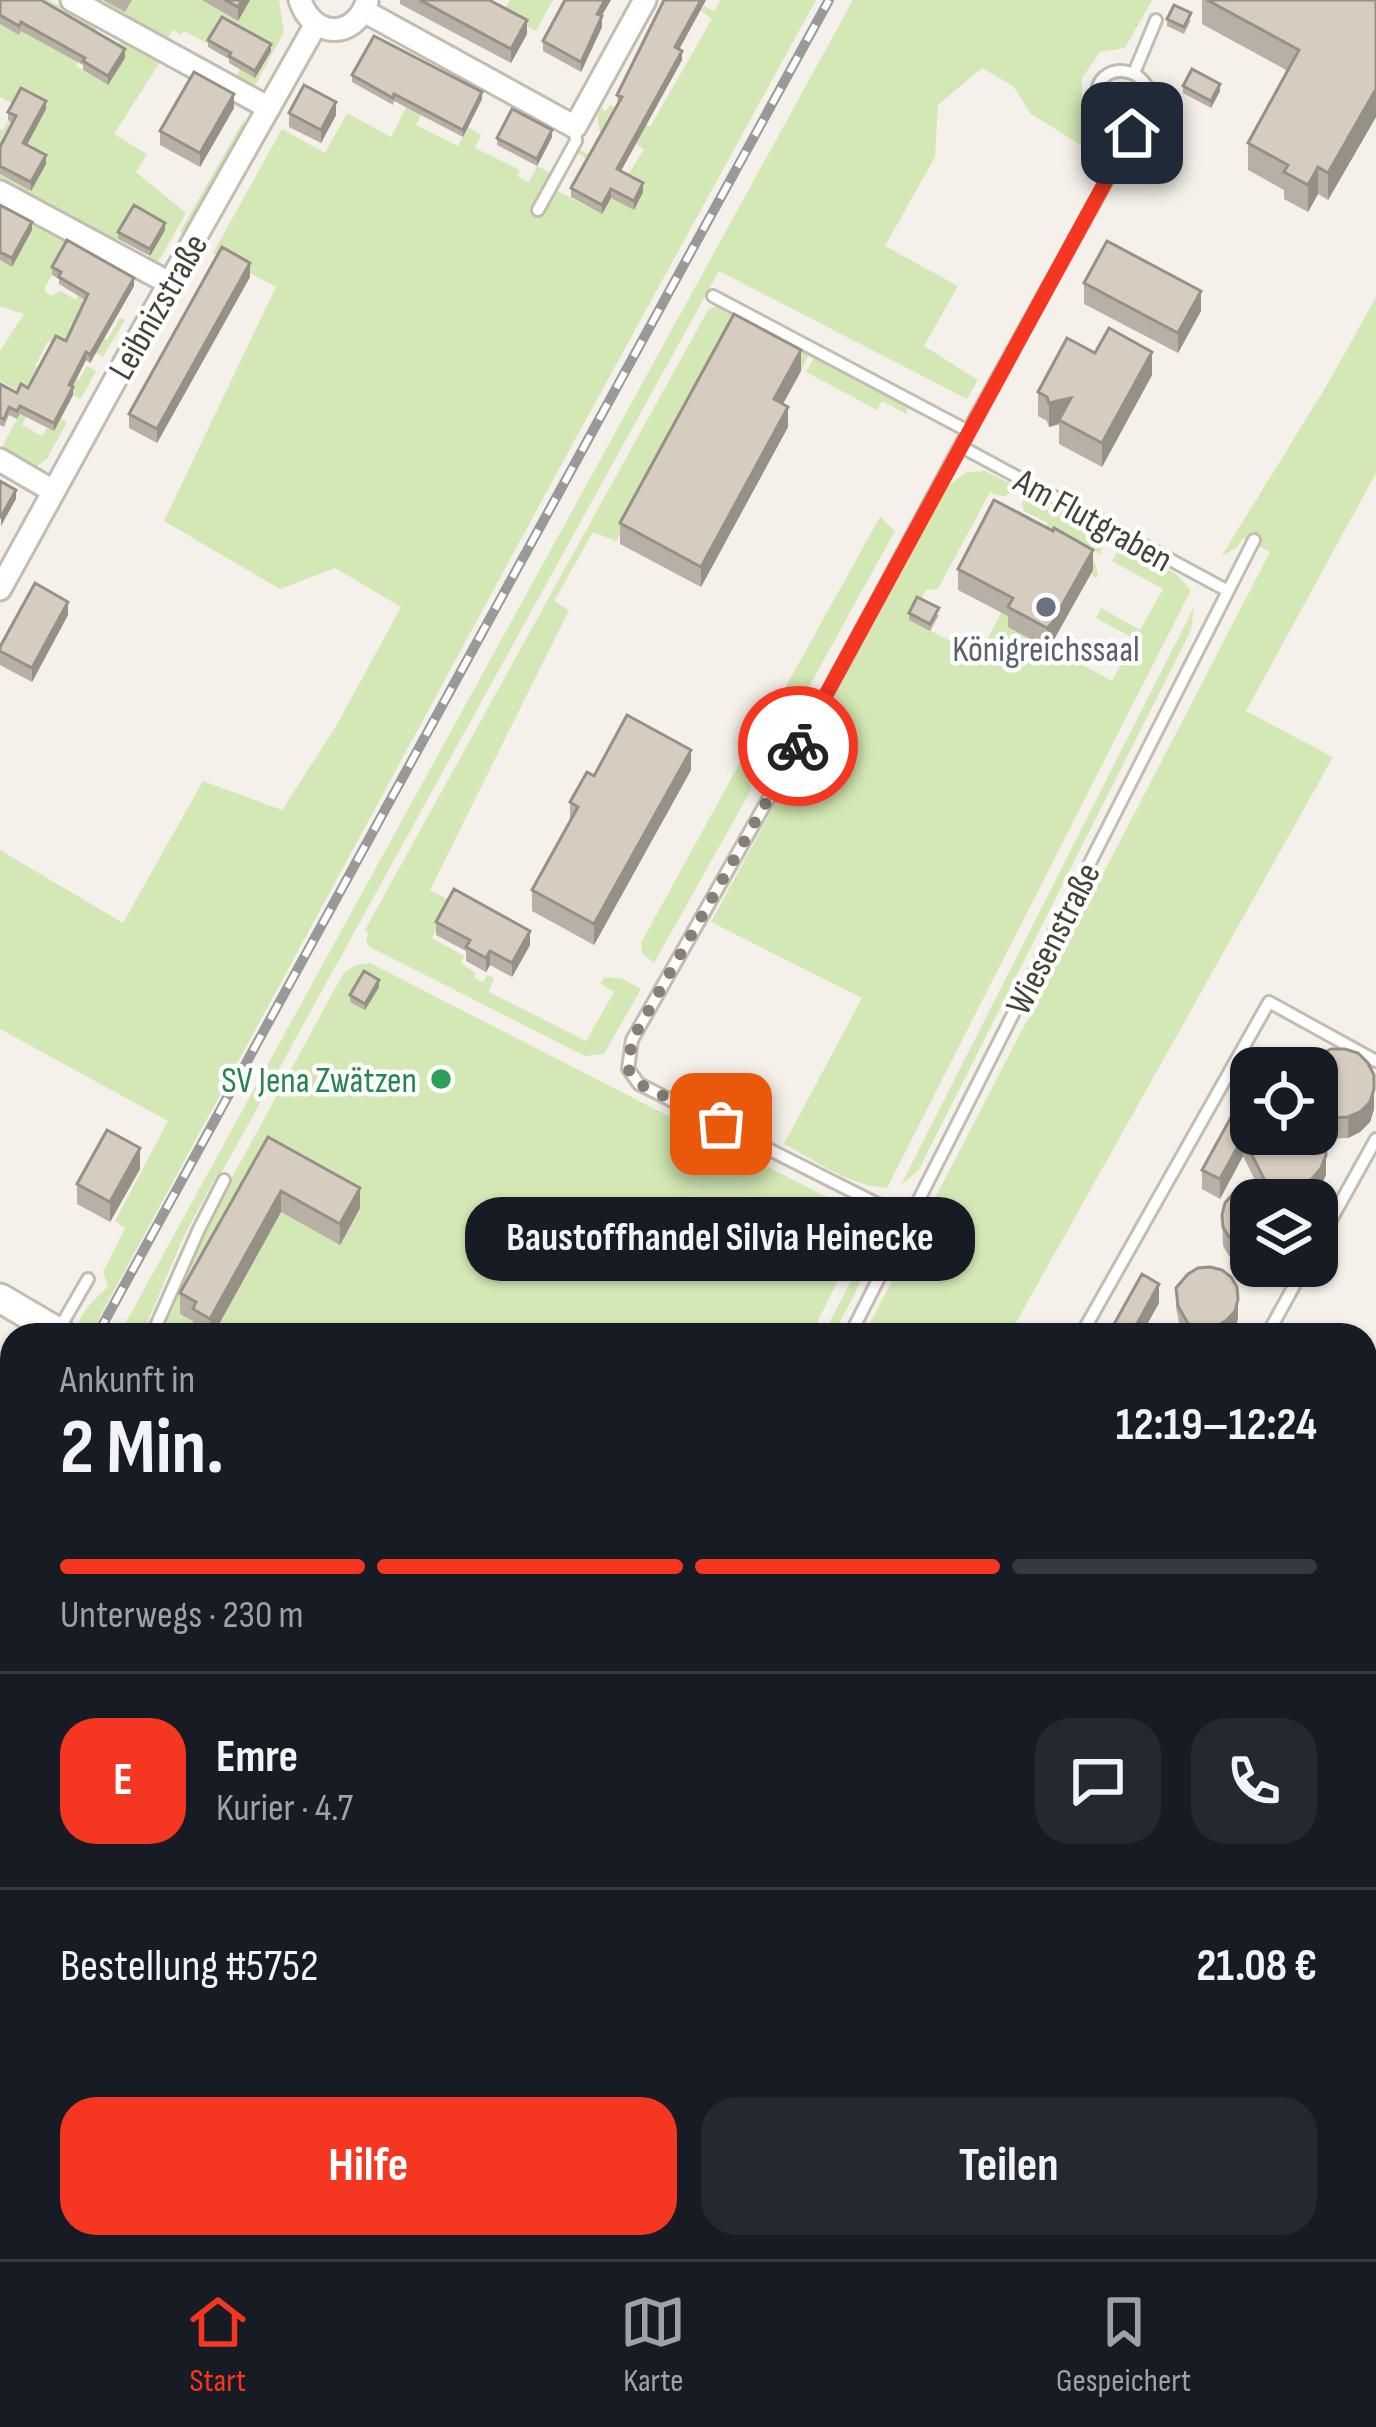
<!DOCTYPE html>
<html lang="de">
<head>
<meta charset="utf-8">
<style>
	body { margin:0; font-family:"Sofia Sans Condensed",sans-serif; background:#242831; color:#f1f3f6; height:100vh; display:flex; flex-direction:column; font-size:45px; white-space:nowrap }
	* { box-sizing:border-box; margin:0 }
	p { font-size:39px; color:#9ea1a6 }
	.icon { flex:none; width:66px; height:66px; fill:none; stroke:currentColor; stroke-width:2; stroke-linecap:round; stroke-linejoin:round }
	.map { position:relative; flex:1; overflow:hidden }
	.panel { position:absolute; left:0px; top:1323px; width:1377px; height:936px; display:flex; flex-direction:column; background:#171b24; border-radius:36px 36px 0 0; box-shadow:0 3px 9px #0004 }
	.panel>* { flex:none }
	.controls { position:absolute; left:1230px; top:1047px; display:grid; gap:24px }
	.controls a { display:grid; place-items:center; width:108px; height:108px; border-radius:24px; background:#171b24; box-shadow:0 3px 9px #0004; font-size:60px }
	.pin { position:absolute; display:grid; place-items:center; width:102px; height:102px; color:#fff; margin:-51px; border-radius:24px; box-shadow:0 6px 18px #0006 }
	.courier { position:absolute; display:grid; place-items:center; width:120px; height:120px; margin:-60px; border:9px solid #f53721; border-radius:50%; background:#fff; color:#222; box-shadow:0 3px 15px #0007 }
	.bubble { position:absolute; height:84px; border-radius:36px; background:#171b24; box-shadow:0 3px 9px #0004; font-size:39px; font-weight:700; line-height:84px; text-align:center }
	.overview em { font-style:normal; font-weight:700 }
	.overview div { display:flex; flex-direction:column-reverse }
	.overview { display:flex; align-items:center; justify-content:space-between; height:204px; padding:0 60px }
	h1 { font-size:78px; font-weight:700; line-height:90px }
	.bar { display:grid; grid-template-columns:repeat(4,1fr); gap:18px 12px; align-content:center; height:144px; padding:0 60px }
	.bar i { height:15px; border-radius:9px; background:#363941 }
	.bar .active { background:#f53721 }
	.bar p { grid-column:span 4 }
	.line { display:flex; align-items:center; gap:30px; padding:0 60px; border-top:3px solid #363941 }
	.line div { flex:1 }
	.round { display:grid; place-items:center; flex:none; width:126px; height:126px; border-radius:36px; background:#242831 }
	.action { display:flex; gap:24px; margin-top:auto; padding:24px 60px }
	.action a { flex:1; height:138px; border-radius:36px; background:#f53721; color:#fff; font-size:48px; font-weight:700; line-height:138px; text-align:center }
	.action a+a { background:#242831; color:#f1f3f6 }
	.menu { display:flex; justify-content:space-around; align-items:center; height:168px; border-top:3px solid #363941; background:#171b24; font-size:33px; color:#9ea1a6 }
	.menu a { display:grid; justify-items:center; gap:6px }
	.menu .active { color:#f53721 }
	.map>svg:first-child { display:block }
	.green { fill:#d3e8b4 }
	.water { fill:#a9d6ef }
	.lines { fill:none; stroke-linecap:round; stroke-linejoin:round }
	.service-casing { stroke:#c3bcb0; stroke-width:16 }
	.minor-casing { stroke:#c3bcb0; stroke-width:27 }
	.tertiary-casing { stroke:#c3bcb0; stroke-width:33 }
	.service { stroke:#fff; stroke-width:10 }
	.minor { stroke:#fff; stroke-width:21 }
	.tertiary { stroke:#fff; stroke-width:27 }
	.rail-casing { stroke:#999; stroke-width:10 }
	.rail { stroke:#fff; stroke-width:6; stroke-dasharray:18; stroke-linecap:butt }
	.wall { fill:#b8b0a5 }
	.shaded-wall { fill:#969086 }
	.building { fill:#d6cdc0; stroke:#969086; stroke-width:3 }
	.done { stroke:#857f76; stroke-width:12; stroke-dasharray:0 21.6 }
	.route { stroke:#f53721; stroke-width:15 }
	.worship-dot { fill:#6b7280; stroke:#fff; stroke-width:4.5 }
	.leisure-dot { fill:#2e9e5b; stroke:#fff; stroke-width:4.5 }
	.labels { text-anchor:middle; stroke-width:9; stroke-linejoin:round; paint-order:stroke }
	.street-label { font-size:36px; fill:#494238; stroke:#fff }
	.worship-label { font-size:36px; fill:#5b616d; stroke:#fff }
	.leisure-label { font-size:36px; fill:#27864d; stroke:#fff; text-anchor:end }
</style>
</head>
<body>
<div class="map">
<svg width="1376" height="2259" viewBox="0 0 1376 2259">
	<rect width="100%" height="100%" fill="#f5f1ea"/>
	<!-- green -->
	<path class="green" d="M26 0H48L99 24 76 66 108 85 124 59 114 52 122 37 163 58 114 134 147 154 136 172 186 213 158 262 149 257 164 230 134 213 113 247 0 183V174L31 190 0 155V129L3 130 8 120 33 133 16 106 0 97V24L18 34Z
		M87 0H279L284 32 256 84 234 80 240 69 214 37 210 45 184 31 181 35 173 30 167 39 176 45 175 48Z
		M510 0H553L536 31 503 13Z
		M721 0H816L566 456 90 1335 76 1333C80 1312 92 1301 108 1287L103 1272 125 1228 115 1221 168 1121 0 1029V850L123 923 203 781 282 810 335 728 401 607 335 568 280 589 164 521 276 287 213 253 282 129 325 153 347 113 391 137 418 85 432 93 416 125 458 146 468 127 481 135 475 148 520 170 517 176 529 182 537 166 553 174 533 213 541 217 556 190 601 214 622 178 575 152 577 148 627 177 644 149 610 128 603 139C599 128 595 119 601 108L606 111 610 105 650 127 712 19 701 11 704 6 714 11Z
		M853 0H1152L1125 48 1100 52 1082 78V102L1092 152 1031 114 1013 86 982 68 938 105 935 157 885 246 958 286 924 346 978 380 967 399 719 271 222 1172 215 1178 183 1238 142 1335H119Z
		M1120 81C1146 84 1132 107 1123 122L1118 124 1110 120C1108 104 1103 90 1120 81Z
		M245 118 242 133 186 236 180 232Z
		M4 206 80 247 76 253 67 249 45 287V292L51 296 61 291 76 300 82 290 94 291 77 324 107 340 120 318 125 320 103 357 71 339 66 349 48 341 35 366 71 386 76 379 79 380 87 366 96 371 81 399 41 377 38 393 22 425 42 436 47 428 54 431 61 419 67 422 47 459 37 466 2 447 29 397 0 381V351L24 314 0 306V260L12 266 1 213Z
		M1376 297V473L1246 711 1333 757 1009 1335H864L1270 552 1244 538 1237 547 1221 557 1330 380Z
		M716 306 809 354 801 371 731 334 616 541 593 532 554 601 569 610 430 890 451 901 432 938 464 956 461 963 476 973 474 978 483 982 487 975 494 978 489 992 586 1041 614 992 600 983 605 977 623 979 641 989 604 1054 585 1056 370 947 366 941 368 932 365 930 708 310Z
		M814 358 908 408 906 414 882 401 877 410 806 372Z
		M985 471 1013 485C1009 500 1001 497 990 492L938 589 926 590 909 620 979 655 1048 523 1024 511 1022 503 1026 492 1108 537 1100 554 1087 547 1083 556 1095 562 1098 575 1096 578 1091 574 1093 571 1048 646 1112 681 1135 639 1096 618 1101 608 1140 630 1163 589 1112 561 1122 545 1176 574 1191 590 887 1188C850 1186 816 1161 784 1144L862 998 711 922 948 486 967 472Z
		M880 517 895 531 801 701 780 697Z
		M1194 607 1191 630 918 1171 901 1185Z
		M755 735 776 746 773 751 763 753 751 774V790L654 963 642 953 641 943Z
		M370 963 850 1209 861 1218 864 1228 811 1335H160L199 1245 229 1183 343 974 355 965Z
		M873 1238C869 1273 849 1304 833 1335H823Z
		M12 1540V1853L0 1876V1562Z
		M8 2208 12 2210V2226L8 2232 12 2233V2247H39L42 2259H12L7 2255 0 2259V2214Z
		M386 2247H633L652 2259H379Z"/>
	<!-- water -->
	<path class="water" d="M1365 1438 1376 1452V1531L1365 1544Z"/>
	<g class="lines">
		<defs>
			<path id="service" d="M1134 73 1156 20
				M538 210 576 141 575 127
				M713 296 968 431
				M960 446 1228 591
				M909 1220 639 1084 628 1069 632 1040 810 725 968 431 1142 117C1144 111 1148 105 1149 99 1151 69 1104 59 1097 90 1091 114 1104 143 1114 164
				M1317 1245 1376 1139
				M59 1329 88 1279
				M152 1335 199 1229 224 1180
				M850 1335 1254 540
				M1081 1335 1269 1002 1376 1061
				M1267 1335 1305 1266
				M0 1607 12 1588
				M1365 1622 1376 1623
				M220 2248 221 2247"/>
			<path id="minor" d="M72 0 269 108
				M300 0C312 38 354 40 367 2
				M364 11 575 127 645 0
				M0 192 171 284
				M0 460 53 491
				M0 589 125 362 316 24"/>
			<path id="tertiary" d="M0 1298 63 1335
				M1365 1719 1376 1716
				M364 2259 372 2247"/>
		</defs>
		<!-- service casing -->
		<use href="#service" class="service-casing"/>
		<!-- minor casing -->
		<use href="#minor" class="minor-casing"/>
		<!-- tertiary casing -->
		<use href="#tertiary" class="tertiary-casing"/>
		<!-- service -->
		<use href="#service" class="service"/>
		<!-- minor -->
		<use href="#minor" class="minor"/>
		<!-- tertiary -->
		<use href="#tertiary" class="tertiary"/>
		<defs>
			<path id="rail" d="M97 1335 829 0
				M0 1511 12 1489
				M0 1540 12 1519"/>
		</defs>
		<!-- rail casing -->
		<use href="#rail" class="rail-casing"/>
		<!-- rail -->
		<use href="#rail" class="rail"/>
	</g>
	<!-- wall -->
	<path class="wall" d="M0 0 125 58 108 85 83 70V65L21 31 19 35 0 24Z
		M103 0H132L125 12Z
		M202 0H250L238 21Z
		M400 0H489L527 34 511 63 400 4Z
		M706 0 679 49 682 60 621 171 643 192 634 210 611 198 602 214 571 197V188L618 104 617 95Z
		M1202 0H1376V117L1328 200 1318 194 1308 212 1284 199V190L1248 170V143L1288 71 1202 24Z
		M602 16V27L581 72 543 51V41Z
		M1167 19 1191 20 1184 34 1167 26Z
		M208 40 271 51 255 78 229 63V59L208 47Z
		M352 75 482 99 463 137 394 101 393 105 352 82Z
		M1183 86 1220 91 1211 108 1183 93Z
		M234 108 200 167 160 145V131Z
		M46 109 27 145 46 164 31 191 0 174V147L13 123 8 120V112Z
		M289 113 336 115 321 143 289 127Z
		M552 137 537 166 497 145V138Z
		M0 205 32 230 12 267 0 260Z
		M165 230 150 256 118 239V232Z
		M52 267 134 286 90 363 86 360 72 387 73 395 54 431 20 414 17 419 9 415 4 427 0 425V384L17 393 28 388 66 341 85 300 59 284V279L52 275Z
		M250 277 157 443 129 428V414Z
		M1084 283 1201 311 1178 353 1084 304Z
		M1095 353 1152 375 1102 467 1059 444V424L1049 427 1047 421 1038 416V392Z
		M801 371 783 404 788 427 701 587 620 544V523Z
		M958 569 1093 570 1052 643 1047 648 1008 627V616L958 590Z
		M909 613 939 615 930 631 909 620Z
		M68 615 32 682 0 665V647Z
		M691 770 594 945 532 911V890L570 821V802L594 776Z
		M436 922 530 945 512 977 490 965 486 972 466 961V951L436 935Z
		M379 987 365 1010 350 1002V995Z
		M1317 1068 1374 1109 1370 1122 1360 1132 1348 1138 1324 1139 1326 1174 1321 1187 1312 1198 1308 1200H1251V1266H1256L1250 1267 1239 1263 1229 1256 1223 1246 1222 1215 1258 1186 1243 1156 1220 1199 1202 1189V1170L1251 1093V1134H1317Z
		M268 1137 360 1208 340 1245 281 1212 213 1335H203L193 1329V1321L180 1314V1293Z
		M140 1169 110 1222 77 1204V1184Z
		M1176 1288 1238 1318 1235 1330 1231 1335H1108L1159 1303 1144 1330 1180 1328 1176 1307Z
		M0 1875 12 1880V1949L0 1943Z
		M12 2138V2211L0 2202V2156Z
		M65 2247H180L171 2259H82Z"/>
	<!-- shaded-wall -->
	<path class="shaded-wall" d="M242 0H250L238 21V7Z
		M605 0H611L597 24V14Z
		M701 0H706L675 57V47Z
		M602 16V27L581 72V62Z
		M527 20V34L511 63V49Z
		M271 44V51L255 78V71Z
		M125 49V58L108 85V76Z
		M682 51V60L617 178V169Z
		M1220 84V91L1211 108V101Z
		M1376 89V117L1328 200V173Z
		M482 92V99L463 137V130Z
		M234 94V108L200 167V153Z
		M46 101V109L23 152V143Z
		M336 102V115L321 143V130Z
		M552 130V137L537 166V159Z
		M46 155V164L31 191V182Z
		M1318 167V194L1308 212V185Z
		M643 183V192L634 210V201Z
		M611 189V198L602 214V205Z
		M32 222V230L12 267V258Z
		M165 223V230L150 256V249Z
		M250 263V277L157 443V429Z
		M134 278V286L90 363V355Z
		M1201 291V311L1178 353V333Z
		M801 350V371L774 420V399Z
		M86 352V360L69 393V385Z
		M1152 352V375L1102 467V443Z
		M73 387V395L54 431V423Z
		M1071 398 1059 420V424L1049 427V403Z
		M788 407V427L701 587V567Z
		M16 490V499L1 526V517Z
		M1093 550V570L1052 643 1047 648V628Z
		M68 602V615L32 682V668Z
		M691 750V770L594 945V924Z
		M530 931V945L512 977V963Z
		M490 951V965L486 972V958Z
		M379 980V987L365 1010V1004Z
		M1374 1089V1109L1370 1122 1360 1132 1348 1138V1117Z
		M1243 1137V1156L1220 1199V1179Z
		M140 1148V1169L110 1222V1202Z
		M1326 1155V1174L1321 1187 1312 1198 1299 1200V1185Z
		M360 1188V1208L340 1245V1224Z
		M281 1191V1212L213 1335H210V1319Z
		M1159 1284V1303L1141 1335 1133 1331Z
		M1238 1299V1318L1235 1330 1231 1335H1217V1326Z
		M12 1989V2010L0 2027V2007Z
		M161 2247H180L171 2259H153Z"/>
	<!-- building -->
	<path class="building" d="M0 0H41L125 49 108 76 83 61 85 58 21 22 19 26 0 15Z
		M225 0H242L238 7Z
		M420 0H489L527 20 511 49Z
		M565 0H605L597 14 602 16 581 62 543 41Z
		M664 0H701L675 47 682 51 617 169 643 183 634 201 611 189 602 205 571 188 622 97 617 95Z
		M1207 0H1376V89L1328 173 1318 167 1308 185 1284 172 1288 165 1248 143 1299 50Z
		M1174 5 1191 13 1184 27 1167 19Z
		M222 17 271 44 255 71 229 56 231 53 208 40Z
		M374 36 482 92 463 130 394 94 393 98 352 75Z
		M1192 69 1220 84 1211 101 1183 86Z
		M194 72 234 94 200 153 160 131Z
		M304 85 336 102 321 130 289 113Z
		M21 88 46 101 23 143 46 155 31 182 0 166V147L16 116 8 112Z
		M512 109 552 130 537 159 497 138Z
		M0 205 32 222 12 258 0 252Z
		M134 205 165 223 150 249 118 232Z
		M67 240 134 278 90 355 86 352 69 385 73 387 54 423 20 406 17 411 9 407 4 419 0 417V384L17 393 21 384 28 388 56 336 66 341 88 294 59 277 61 272 52 267Z
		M1107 241 1201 291 1178 333 1084 283Z
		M222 247 250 263 157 429 129 414Z
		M734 314 801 350 774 399 788 407 701 567 620 523Z
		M1109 328 1152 352 1102 443 1059 420 1071 398 1049 403 1047 397 1038 392 1067 338 1095 353Z
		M0 481 16 490 1 517H0Z
		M994 500 1053 531 1054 528 1093 550 1052 623 1047 628 1008 607 1013 598 958 569Z
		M35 583 68 602 32 668 0 651V647Z
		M917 597 939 608 930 624 909 613Z
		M627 715 691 750 594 924 532 890 578 807 570 802 587 772 594 776Z
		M454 889 530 931 512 963 490 951 486 958 466 947 470 940 436 922Z
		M364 971 379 980 365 1004 350 995Z
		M1331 1049H1345L1358 1053 1368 1063 1374 1075V1089L1370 1102 1360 1112 1348 1117 1317 1119V1068H1308L1319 1055Z
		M1246 1090 1251 1093V1134H1317V1124L1325 1141 1326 1155 1321 1168 1312 1179 1299 1185 1270 1187 1277 1200H1251L1250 1248 1239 1244 1229 1237 1223 1227 1222 1215 1225 1203 1237 1189 1267 1185 1243 1137 1220 1179 1202 1170Z
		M107 1130 140 1148 110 1202 77 1184Z
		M268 1137 360 1188 340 1224 281 1191 210 1319 193 1309 196 1302 180 1293Z
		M1210 1267 1222 1270 1231 1277 1237 1287 1238 1299 1235 1311 1227 1320 1217 1326 1193 1329 1196 1335H1108L1142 1274 1159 1284 1133 1331 1190 1327 1178 1306 1176 1288 1188 1274 1198 1268Z
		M0 1875 12 1880V1928L0 1922Z
		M0 1955 12 1963V1989L0 2007Z
		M12 2138V2183L0 2175V2156Z
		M104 2247H161L153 2259H122Z"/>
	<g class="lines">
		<!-- done -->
		<path class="done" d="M721 1124 639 1084 628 1069 632 1040 798 746"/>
		<!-- route -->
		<path class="route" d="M798 746 1132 133"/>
	</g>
	<!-- markers -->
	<circle class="worship-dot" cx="1046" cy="607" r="12"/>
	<circle class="leisure-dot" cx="441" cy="1079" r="12"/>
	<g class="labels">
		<!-- street labels -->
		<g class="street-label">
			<text transform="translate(157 306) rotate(-60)" y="13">Leibnizstraße</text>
			<text transform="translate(1094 519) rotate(29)" y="13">Am Flutgraben</text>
			<text transform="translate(1052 938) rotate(-63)" y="13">Wiesenstraße</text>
		</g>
		<!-- worship labels -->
		<g class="worship-label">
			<text x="1046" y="661">Königreichssaal</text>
		</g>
		<!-- leisure labels -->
		<g class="leisure-label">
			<text x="417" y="1092">SV Jena Zwätzen</text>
		</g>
	</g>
</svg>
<div class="controls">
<a><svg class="icon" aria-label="locate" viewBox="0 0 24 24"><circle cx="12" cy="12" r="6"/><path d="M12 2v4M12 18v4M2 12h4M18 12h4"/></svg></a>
<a><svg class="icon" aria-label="layers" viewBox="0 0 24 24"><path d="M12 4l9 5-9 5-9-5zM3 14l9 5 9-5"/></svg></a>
</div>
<div class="pin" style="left:721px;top:1124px;background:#ea580c"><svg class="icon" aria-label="bag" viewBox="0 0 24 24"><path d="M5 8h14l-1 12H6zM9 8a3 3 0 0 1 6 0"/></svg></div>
<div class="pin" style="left:1132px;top:133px;background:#1f2937"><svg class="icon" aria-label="home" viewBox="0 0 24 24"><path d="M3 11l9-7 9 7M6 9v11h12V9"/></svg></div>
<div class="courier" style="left:798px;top:746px"><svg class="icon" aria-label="bike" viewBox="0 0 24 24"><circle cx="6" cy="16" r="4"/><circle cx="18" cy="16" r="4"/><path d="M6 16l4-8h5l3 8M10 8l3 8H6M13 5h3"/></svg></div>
<div class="bubble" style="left:465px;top:1197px;width:510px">Baustoffhandel Silvia Heinecke</div>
<section class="panel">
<div class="overview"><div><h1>2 Min.</h1><p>Ankunft in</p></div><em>12:19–12:24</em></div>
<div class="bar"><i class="active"></i><i class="active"></i><i class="active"></i><i></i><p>Unterwegs · 230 m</p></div>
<div class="line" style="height:216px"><b class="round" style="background:#f53721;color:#fff">E</b><div><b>Emre</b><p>Kurier · 4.7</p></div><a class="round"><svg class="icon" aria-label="chat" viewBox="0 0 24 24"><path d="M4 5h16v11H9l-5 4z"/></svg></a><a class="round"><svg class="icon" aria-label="phone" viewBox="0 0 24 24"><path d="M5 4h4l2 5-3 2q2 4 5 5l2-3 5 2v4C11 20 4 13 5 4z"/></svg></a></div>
<div class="line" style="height:156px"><div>Bestellung #5752</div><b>21.08 €</b></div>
<div class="action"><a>Hilfe</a><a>Teilen</a></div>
</section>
</div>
<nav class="menu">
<a class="active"><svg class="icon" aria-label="home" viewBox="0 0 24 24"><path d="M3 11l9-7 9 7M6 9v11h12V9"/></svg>Start</a>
<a><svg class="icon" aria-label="map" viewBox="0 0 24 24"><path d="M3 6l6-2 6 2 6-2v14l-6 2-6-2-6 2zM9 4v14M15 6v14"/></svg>Karte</a>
<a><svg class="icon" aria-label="saved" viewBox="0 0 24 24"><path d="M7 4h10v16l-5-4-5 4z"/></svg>Gespeichert</a>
</nav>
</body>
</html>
